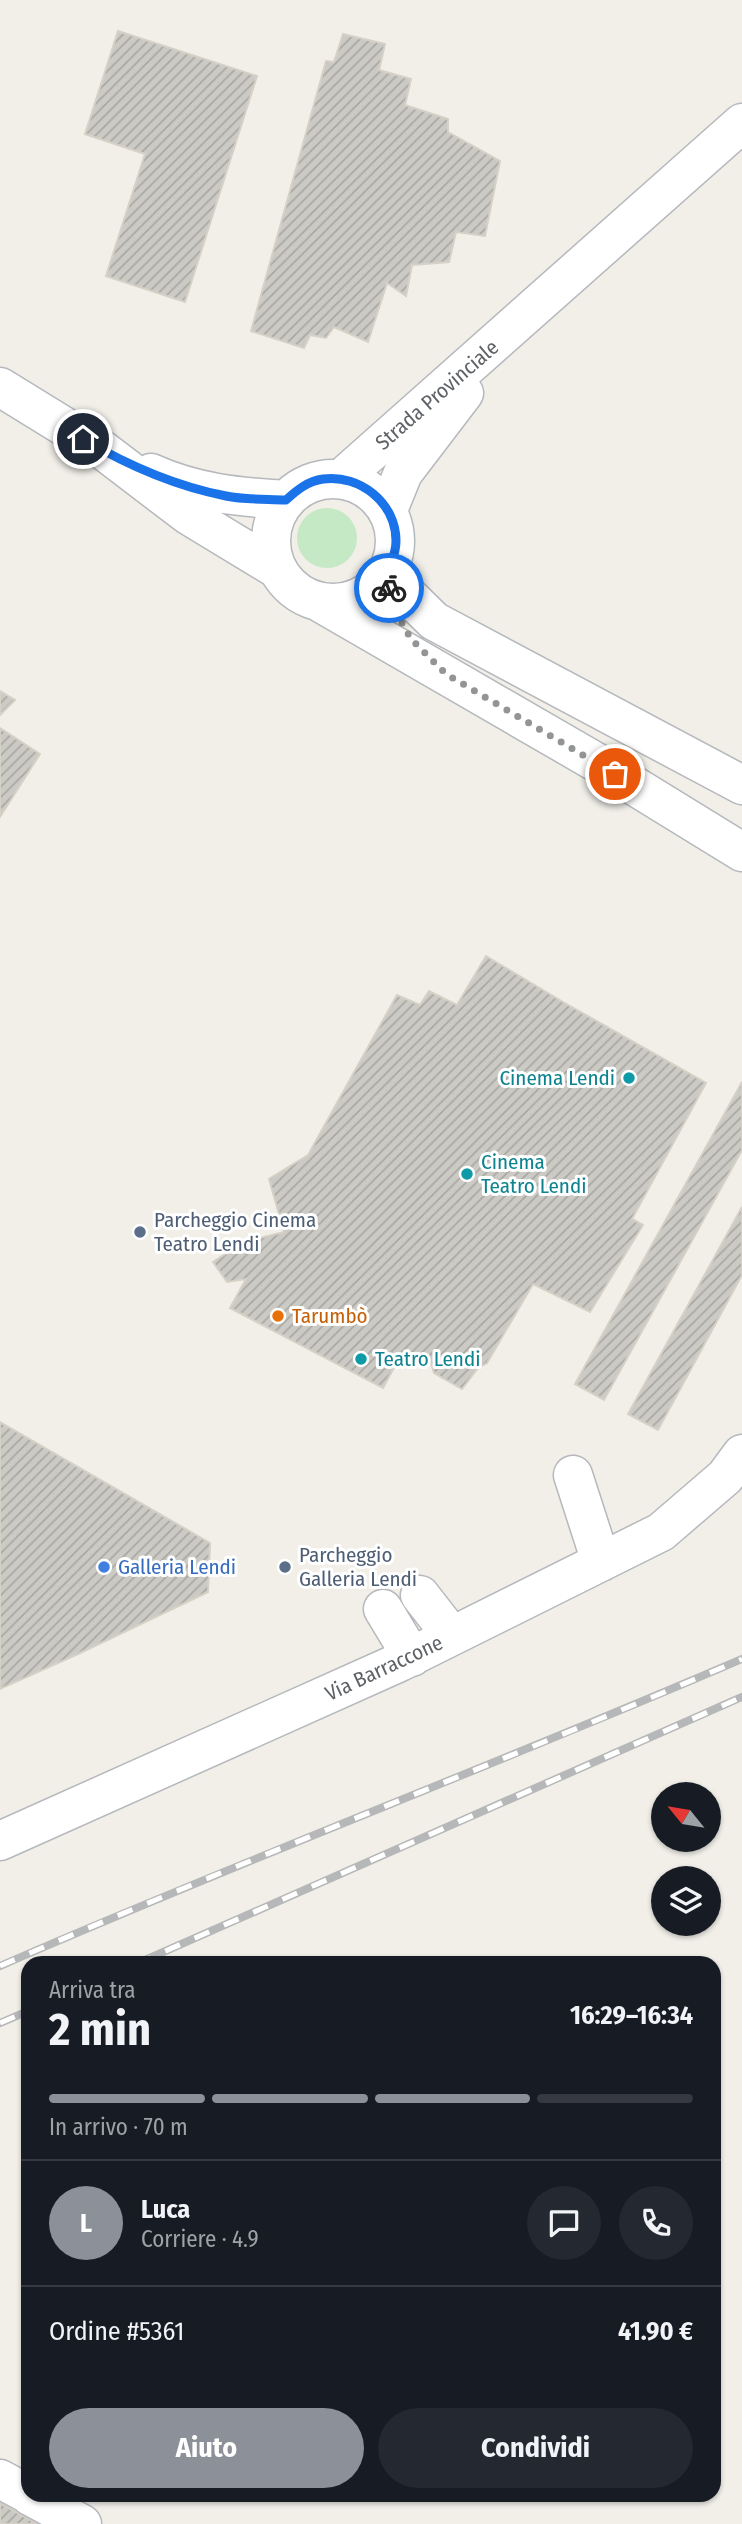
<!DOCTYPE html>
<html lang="it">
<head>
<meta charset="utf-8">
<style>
	body { margin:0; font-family:"Fira Sans Condensed",sans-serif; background:#242831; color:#f1f3f6; height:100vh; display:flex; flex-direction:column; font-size:26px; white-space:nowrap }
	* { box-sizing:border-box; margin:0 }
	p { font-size:23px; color:#9ea1a6 }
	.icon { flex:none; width:38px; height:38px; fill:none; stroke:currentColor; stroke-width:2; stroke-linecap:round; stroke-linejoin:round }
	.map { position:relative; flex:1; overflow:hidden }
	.sheet { position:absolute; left:21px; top:1956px; width:700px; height:546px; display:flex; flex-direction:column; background:#171b24; border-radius:21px; box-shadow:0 2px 5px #0004 }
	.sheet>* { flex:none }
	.needle { width:46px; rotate:300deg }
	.tools { position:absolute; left:651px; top:1782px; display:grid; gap:14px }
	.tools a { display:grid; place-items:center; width:70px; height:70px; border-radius:50%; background:#171b24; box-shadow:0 2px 5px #0004; font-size:35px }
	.pin { position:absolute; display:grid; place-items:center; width:60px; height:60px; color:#fff; margin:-30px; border:4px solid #fff; border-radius:50%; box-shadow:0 2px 7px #0007 }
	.courier { position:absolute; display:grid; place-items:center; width:70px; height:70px; margin:-35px; border:5px solid #1a73e8; border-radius:50%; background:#fff; color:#222; box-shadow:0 2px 9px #0007 }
	.head em { font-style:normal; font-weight:700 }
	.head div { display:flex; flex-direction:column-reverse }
	.head { display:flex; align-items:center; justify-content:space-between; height:119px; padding:0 28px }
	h1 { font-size:46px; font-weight:700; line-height:52px }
	.bar { display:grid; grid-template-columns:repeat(4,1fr); gap:10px 7px; align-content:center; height:84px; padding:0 28px }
	.bar i { height:9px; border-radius:5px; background:#363941 }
	.bar .on { background:#8c9099 }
	.bar p { grid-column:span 4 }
	.line { display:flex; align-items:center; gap:18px; padding:0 28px; border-top:2px solid #363941 }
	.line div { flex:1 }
	.round { display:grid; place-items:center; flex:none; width:74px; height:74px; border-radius:37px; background:#242831 }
	.button { display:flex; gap:14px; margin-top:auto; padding:14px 28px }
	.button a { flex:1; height:80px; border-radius:42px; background:#8c9099; color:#fff; font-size:28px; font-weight:700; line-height:80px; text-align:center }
	.button a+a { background:#242831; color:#f1f3f6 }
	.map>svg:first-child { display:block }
	.grass { fill:#c5e8c5 }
	.building { fill:url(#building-hatch); stroke:#d6d1c6; stroke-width:2 }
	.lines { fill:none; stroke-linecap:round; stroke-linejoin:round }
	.minor-casing { stroke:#b5b8bc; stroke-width:41 }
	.minor { stroke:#fff; stroke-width:38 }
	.rail-casing { stroke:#b6b7b8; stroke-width:8 }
	.rail { stroke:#fff; stroke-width:5; stroke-dasharray:16; stroke-linecap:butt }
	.done { stroke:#929495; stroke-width:7; stroke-dasharray:0 12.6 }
	.route { stroke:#1a73e8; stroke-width:9 }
	.culture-dot { fill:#0f9aa8; stroke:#fff; stroke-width:2.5 }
	.service-dot { fill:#5c6f8a; stroke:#fff; stroke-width:2.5 }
	.food-dot { fill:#e8710a; stroke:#fff; stroke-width:2.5 }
	.shop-dot { fill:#3f7fe0; stroke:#fff; stroke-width:2.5 }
	.labels { text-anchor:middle; stroke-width:6; stroke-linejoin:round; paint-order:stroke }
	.street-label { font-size:21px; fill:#5f6368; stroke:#fff }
	.culture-label { font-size:21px; fill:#0d838f; stroke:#fff; text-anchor:start }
	.service-label { font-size:21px; fill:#4e5e75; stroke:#fff; text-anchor:start }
	.food-label { font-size:21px; fill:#c56008; stroke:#fff; text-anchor:start }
	.shop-label { font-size:21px; fill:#366cbe; stroke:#fff; text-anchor:start }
</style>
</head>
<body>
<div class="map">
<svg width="742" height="2524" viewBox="0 0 742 2524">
	<defs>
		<pattern id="building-hatch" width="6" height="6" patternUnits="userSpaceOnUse" patternTransform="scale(1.75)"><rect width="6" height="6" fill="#cccac5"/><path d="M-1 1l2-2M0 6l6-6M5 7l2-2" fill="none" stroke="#a9a8a4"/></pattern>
	</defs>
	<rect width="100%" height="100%" fill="#f1efe8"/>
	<!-- grass -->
	<path class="grass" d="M297 538a30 30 0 1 1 60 0a30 30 0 1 1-60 0Z"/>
	<!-- building -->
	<path class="building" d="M118 31 257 76 185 302 106 276 145 154 85 134Z
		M343 34 385 44 379 70 411 79 405 105 448 119V132L500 161 485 236 456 232 449 262 412 265 406 296 387 283 368 342 334 327 326 338 310 335 304 348 251 331 326 61 334 62Z
		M0 691 15 700 0 715Z
		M0 728 40 754 0 817Z
		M486 956 563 1002 706 1083 632 1219 643 1225 590 1312 533 1284 487 1363 478 1368 462 1389 434 1373 431 1363 413 1358 397 1362 383 1388 230 1308 246 1279 227 1282 213 1262 244 1242 284 1232 269 1179 308 1155 397 995 420 1005 429 991 457 1005Z
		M742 1082V1150L604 1400 575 1384Z
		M742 1207V1275L658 1430 628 1414Z
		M0 1422 210 1543 208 1592 78 1654 0 1689Z
		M0 2503 38 2524H0Z"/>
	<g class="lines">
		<defs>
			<path id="minor" d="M0 387 104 451 188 515 277 569
				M151 473C195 493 238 497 286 500
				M342 478 742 123
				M271 541a62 62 0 1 1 124 0a62 62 0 1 1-124 0Z
				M388 510 403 473 464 393
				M386 574 434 621 742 785
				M321 603 594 761 742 852
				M573 1475 601 1562
				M420 1595 452 1636
				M383 1609 412 1657
				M0 1841 400 1662 661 1532 725 1477 742 1454
				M0 2479 28 2494
				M30 2496 82 2524"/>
		</defs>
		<!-- minor casing -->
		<use href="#minor" class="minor-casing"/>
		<!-- minor -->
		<use href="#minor" class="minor"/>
		<defs>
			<path id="rail" d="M136 1964 742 1697
				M0 1966C245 1859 496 1765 742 1659
				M0 2023 28 2011"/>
		</defs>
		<!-- rail casing -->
		<use href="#rail" class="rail-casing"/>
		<!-- rail -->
		<use href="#rail" class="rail"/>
	</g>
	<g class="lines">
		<!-- done -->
		<path class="done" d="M389 588 393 607 411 639 446 674 615 774"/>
		<!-- route -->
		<path class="route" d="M83 439C127 465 175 486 226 496 245 500 266 499 286 500 297 490 308 481 323 479 360 474 396 503 396 541 396 560 385 567 389 588"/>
	</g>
	<!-- markers -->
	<g class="culture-dot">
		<circle cx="629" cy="1078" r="7"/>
		<circle cx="467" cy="1174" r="7"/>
		<circle cx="361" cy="1359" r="7"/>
	</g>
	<g class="service-dot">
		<circle cx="140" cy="1232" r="7"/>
		<circle cx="285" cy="1567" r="7"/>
	</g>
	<circle class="food-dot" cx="278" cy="1316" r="7"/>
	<circle class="shop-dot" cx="104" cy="1567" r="7"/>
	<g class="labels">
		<!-- street labels -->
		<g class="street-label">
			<text transform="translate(437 395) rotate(-41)" y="7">Strada Provinciale</text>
			<text transform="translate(384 1668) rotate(-25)" y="7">Via Barraccone</text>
		</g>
		<!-- culture labels -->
		<g class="culture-label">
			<text x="615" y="1085" text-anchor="end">Cinema Lendi</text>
			<text x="481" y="1169">Cinema<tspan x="481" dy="24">Teatro Lendi</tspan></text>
			<text x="375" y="1366">Teatro Lendi</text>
		</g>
		<!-- service labels -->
		<g class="service-label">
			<text x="154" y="1227">Parcheggio Cinema<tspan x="154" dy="24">Teatro Lendi</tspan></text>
			<text x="299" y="1562">Parcheggio<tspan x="299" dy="24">Galleria Lendi</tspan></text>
		</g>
		<!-- food labels -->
		<g class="food-label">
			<text x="292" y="1323">Tarumbò</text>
		</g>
		<!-- shop labels -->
		<g class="shop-label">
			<text x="118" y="1574">Galleria Lendi</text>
		</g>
	</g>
</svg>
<div class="tools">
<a><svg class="needle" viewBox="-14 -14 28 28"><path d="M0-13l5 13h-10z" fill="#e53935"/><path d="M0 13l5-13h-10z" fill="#9ea1a6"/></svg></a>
<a><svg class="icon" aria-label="layers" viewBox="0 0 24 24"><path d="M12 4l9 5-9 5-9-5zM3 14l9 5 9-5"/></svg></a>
</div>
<div class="pin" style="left:615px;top:774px;background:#ea580c"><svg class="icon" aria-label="bag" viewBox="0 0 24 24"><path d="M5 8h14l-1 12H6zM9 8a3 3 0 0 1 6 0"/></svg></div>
<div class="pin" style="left:83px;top:439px;background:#1f2937"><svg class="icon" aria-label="home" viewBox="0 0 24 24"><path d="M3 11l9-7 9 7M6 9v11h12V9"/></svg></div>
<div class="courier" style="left:389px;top:588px"><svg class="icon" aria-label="bike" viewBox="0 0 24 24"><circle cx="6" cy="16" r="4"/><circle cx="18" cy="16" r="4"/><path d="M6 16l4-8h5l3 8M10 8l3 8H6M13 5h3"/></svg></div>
<section class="sheet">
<div class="head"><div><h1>2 min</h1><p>Arriva tra</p></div><em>16:29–16:34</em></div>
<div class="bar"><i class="on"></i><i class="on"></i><i class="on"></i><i></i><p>In arrivo · 70 m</p></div>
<div class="line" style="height:126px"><b class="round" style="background:#8c9099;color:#fff">L</b><div><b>Luca</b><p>Corriere · 4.9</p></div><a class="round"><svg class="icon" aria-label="chat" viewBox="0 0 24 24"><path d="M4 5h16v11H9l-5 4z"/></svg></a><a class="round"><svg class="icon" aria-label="phone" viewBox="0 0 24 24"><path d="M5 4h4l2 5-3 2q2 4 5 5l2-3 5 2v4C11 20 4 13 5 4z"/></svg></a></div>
<div class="line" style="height:91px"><div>Ordine #5361</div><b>41.90 €</b></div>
<div class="button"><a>Aiuto</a><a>Condividi</a></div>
</section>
</div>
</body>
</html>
